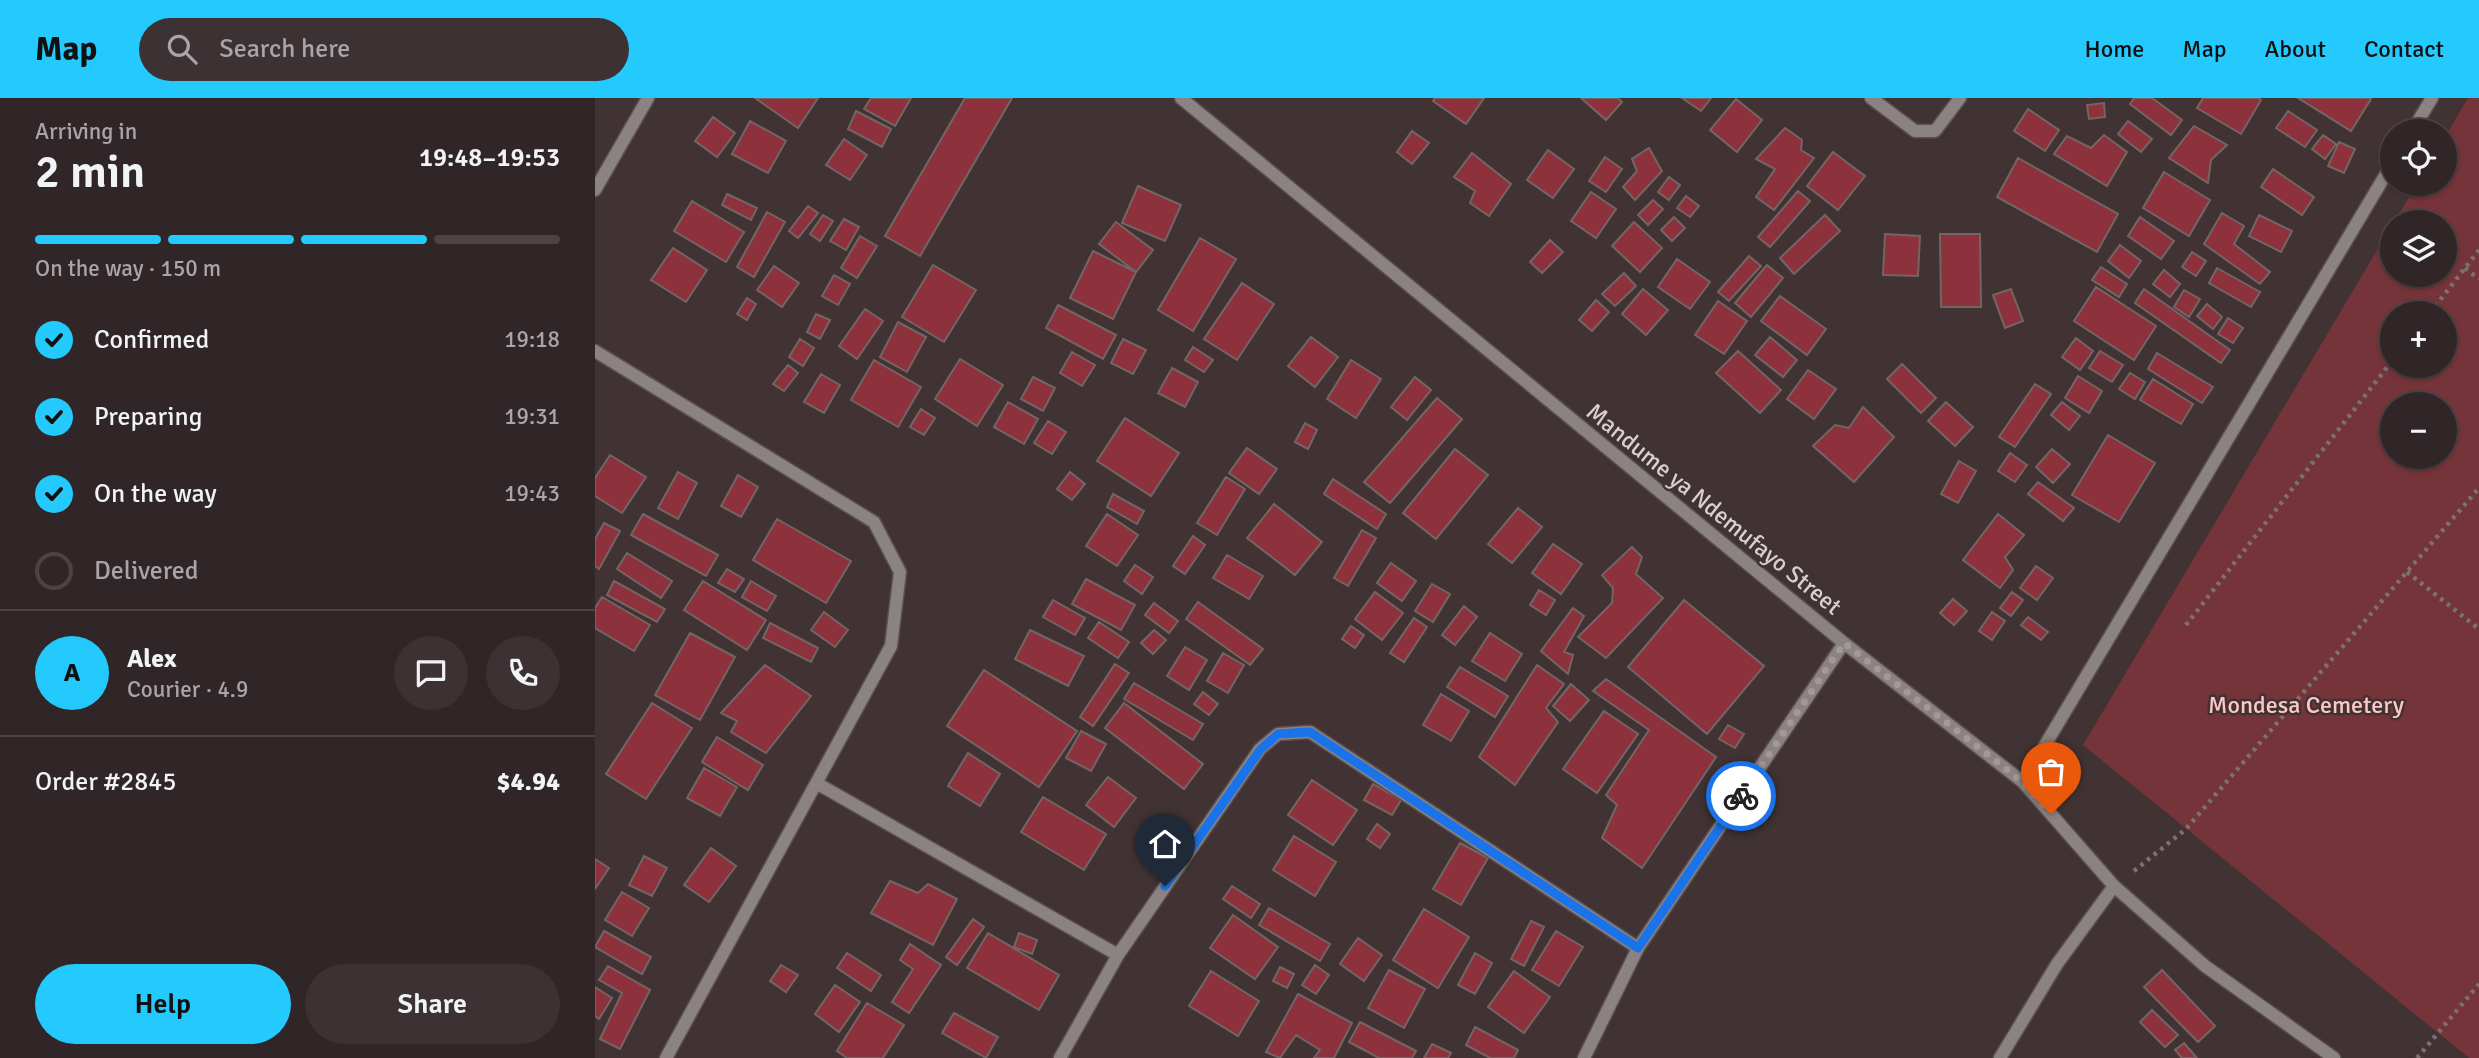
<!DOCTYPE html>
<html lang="en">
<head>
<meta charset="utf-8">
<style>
	body { margin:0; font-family:Signika,sans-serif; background:#3d3233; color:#f1f3f6; height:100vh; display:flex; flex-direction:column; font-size:26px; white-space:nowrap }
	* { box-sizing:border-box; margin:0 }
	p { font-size:23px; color:#a8a5a7 }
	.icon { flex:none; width:38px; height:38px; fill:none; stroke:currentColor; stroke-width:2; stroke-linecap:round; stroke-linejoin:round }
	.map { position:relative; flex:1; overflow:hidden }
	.drawer { display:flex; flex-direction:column; background:#312627; width:595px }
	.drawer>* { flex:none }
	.tools { position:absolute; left:1785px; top:21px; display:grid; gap:14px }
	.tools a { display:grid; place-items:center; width:77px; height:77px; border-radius:50%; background:#312627; box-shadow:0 2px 5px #0004,0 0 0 2px #4c4344; font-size:35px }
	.pin { position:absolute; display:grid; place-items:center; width:60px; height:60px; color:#fff; margin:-72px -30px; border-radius:50% 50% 50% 0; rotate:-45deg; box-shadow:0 0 7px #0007 }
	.pin .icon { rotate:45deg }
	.courier { position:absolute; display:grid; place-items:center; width:70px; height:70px; margin:-35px; border:5px solid #1a73e8; border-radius:50%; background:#fff; color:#222; box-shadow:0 2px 9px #0007 }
	.overview em { font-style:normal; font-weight:600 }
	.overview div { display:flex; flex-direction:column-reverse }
	.overview { display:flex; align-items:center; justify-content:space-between; height:119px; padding:0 35px }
	h1 { font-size:46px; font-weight:600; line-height:52px }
	.bar { display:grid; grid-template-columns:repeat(4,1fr); gap:10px 7px; align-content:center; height:84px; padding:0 35px }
	.bar i { height:9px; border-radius:5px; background:#4c4344 }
	.bar .current { background:#24c9fe }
	.bar p { grid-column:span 4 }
	.line { display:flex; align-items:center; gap:18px; padding:0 35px; border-top:2px solid #4c4344 }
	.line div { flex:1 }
	.round { display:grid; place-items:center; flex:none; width:74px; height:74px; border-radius:37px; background:#3d3233 }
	ol { padding:0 35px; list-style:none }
	li { display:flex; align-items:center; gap:21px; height:77px }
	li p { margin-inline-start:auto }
	li .icon { padding:7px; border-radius:50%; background:#24c9fe; color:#111; stroke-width:4 }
	li:last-child { color:#a8a5a7 }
	li i { width:38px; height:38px; border:4px solid #4c4344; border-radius:50% }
	.cta { display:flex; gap:14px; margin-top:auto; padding:14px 35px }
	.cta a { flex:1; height:80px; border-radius:42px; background:#24c9fe; color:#111; font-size:28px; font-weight:600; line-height:80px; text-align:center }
	.cta a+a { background:#3d3233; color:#f1f3f6 }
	header { display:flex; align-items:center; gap:42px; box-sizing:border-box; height:98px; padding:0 35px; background:#24c9fe; color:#111 }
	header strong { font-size:33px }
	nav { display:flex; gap:38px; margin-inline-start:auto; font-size:24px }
	.search { width:490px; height:63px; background:#3d3233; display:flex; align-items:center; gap:18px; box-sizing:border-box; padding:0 24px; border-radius:38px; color:#a8a5a7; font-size:26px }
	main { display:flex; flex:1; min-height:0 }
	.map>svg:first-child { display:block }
	.green { fill:#743439; fill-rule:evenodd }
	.building { fill:#8d313c; stroke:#746565; stroke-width:2 }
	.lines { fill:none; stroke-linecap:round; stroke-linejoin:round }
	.minor-casing { stroke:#5c4f50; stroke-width:15 }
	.path { stroke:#7c7071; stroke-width:4.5; stroke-dasharray:3.5 5; stroke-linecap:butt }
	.minor { stroke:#8b8383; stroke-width:12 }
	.done { stroke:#a39999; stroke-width:7; stroke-dasharray:0 12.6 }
	.route { stroke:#1a73e8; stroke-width:9 }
	.labels { text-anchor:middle; stroke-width:5; stroke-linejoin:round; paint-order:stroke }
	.street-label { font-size:24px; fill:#d8d0d0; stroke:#413334 }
	.park-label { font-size:24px; fill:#fdc7c8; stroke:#413334 }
</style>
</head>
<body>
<header>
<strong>Map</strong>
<div class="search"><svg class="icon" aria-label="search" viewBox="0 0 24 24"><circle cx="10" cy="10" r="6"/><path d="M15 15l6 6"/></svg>Search here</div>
<nav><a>Home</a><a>Map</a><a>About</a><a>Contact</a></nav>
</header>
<main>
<section class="drawer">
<div class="overview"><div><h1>2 min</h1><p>Arriving in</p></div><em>19:48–19:53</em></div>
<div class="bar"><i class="current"></i><i class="current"></i><i class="current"></i><i></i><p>On the way · 150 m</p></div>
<ol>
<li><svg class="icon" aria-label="check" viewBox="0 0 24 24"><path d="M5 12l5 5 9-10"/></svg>Confirmed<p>19:18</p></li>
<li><svg class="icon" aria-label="check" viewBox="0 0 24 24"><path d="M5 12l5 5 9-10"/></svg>Preparing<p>19:31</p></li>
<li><svg class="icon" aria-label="check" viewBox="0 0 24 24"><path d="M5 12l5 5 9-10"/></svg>On the way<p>19:43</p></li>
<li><i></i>Delivered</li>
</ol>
<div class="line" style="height:126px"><b class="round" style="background:#24c9fe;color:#111">A</b><div><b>Alex</b><p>Courier · 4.9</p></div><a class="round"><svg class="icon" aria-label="chat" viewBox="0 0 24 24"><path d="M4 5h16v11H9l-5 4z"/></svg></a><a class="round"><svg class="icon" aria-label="phone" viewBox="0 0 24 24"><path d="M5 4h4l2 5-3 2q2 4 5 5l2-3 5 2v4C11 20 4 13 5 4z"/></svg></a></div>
<div class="line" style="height:91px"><div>Order #2845</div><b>$4.94</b></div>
<div class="cta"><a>Help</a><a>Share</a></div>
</section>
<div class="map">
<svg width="1884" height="960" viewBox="0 0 1884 960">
	<rect width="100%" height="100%" fill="#413334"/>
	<!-- green -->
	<path class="green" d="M1873 0H1884V960H1874L1488 647 1797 127V177H1850V124H1799L1822 86H1850V39ZM1797 215H1850V268H1797ZM1797 306H1850V359H1797Z"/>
	<!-- building -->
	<path class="building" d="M160 0H223L203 30Z
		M276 0H316L300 28 269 11Z
		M370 0H417L325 158 290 138Z
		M840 0H889L871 26 838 3Z
		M986 0H1023L1027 4 1011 22Z
		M1087 0H1116L1106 13Z
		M1539 0H1557L1587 22 1576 37 1535 6Z
		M1608 0H1663L1666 2 1646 36 1602 10Z
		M1703 0H1775L1776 1 1756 33Z
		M1141 1 1167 22 1142 54 1115 32Z
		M1509 5 1510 19 1494 21 1492 7Z
		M1433 11 1464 32 1450 53 1419 33Z
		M261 13 296 31 287 49 253 31Z
		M1693 13 1722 32 1710 49 1681 30Z
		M118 19 140 35 122 59 100 43Z
		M155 23 191 43 173 75 137 56Z
		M1533 23 1557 41 1546 54 1523 36Z
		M1599 28 1632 47 1616 62 1613 85 1574 60Z
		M1190 30 1207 42 1206 52 1219 60 1179 112 1161 99 1180 71 1161 61Z
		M817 33 834 45 817 66 802 54Z
		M1509 37 1532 54 1512 88 1459 56 1472 38 1496 50Z
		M1728 37 1741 46 1730 61 1717 51Z
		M249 41 272 57 255 82 231 67Z
		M1744 44 1760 51 1749 75 1733 68Z
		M1054 50 1067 73 1040 102 1028 89 1042 73 1037 61Z
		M953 52 979 71 958 100 932 82Z
		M1238 54 1270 78 1243 112 1212 88Z
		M877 55 916 86 894 118 875 105 880 93 859 79Z
		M1010 59 1027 71 1011 94 994 83Z
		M1423 60 1523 116 1502 154 1402 99Z
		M1678 71 1719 99 1707 117 1666 89Z
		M1569 74 1615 102 1594 138 1548 110Z
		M1074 79 1085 87 1074 102 1063 94Z
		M543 88 586 107 570 143 527 125Z
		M1203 93 1215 103 1175 149 1163 139Z
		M996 94 1021 111 1001 140 976 123Z
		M132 96 162 110 156 122 127 107Z
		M1091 98 1104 108 1095 119 1082 110Z
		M1058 102 1068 111 1053 127 1043 117Z
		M97 103 149 134 131 164 79 133Z
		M213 108 223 115 203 140 194 133Z
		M172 114 190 124 159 179 142 169Z
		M1627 115 1649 128 1639 146 1675 174 1665 186 1609 146Z
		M228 117 238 123 225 143 215 136Z
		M1230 117 1245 133 1199 176 1185 160Z
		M1664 117 1697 133 1686 154 1654 138Z
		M1079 119 1090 130 1077 143 1066 132Z
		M1545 119 1579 143 1566 161 1533 138Z
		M249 121 264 129 251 152 235 143Z
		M521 124 558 152 541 174 504 146Z
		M1039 124 1067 150 1045 174 1017 148Z
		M1290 136 1325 138 1323 178 1288 177Z
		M1345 136H1385L1386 209H1346Z
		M265 138 282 148 262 180 246 170Z
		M605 140 641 161 598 233 563 212Z
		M955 142 968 154 947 175 935 164Z
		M1525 147 1546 163 1534 180 1513 163Z
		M78 150 112 172 91 204 56 182Z
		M498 153 541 174 518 221 475 200Z
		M1597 154 1611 163 1601 178 1587 169Z
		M1154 158 1166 168 1134 203 1123 194Z
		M1082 161 1115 184 1095 211 1063 189Z
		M338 167 381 192 349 244 307 219Z
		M1172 167 1188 180 1156 219 1140 205Z
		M179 168 204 185 187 209 162 192Z
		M1506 169 1532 186 1524 199 1497 182Z
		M1622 170 1665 194 1656 209 1614 185Z
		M1569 172 1585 186 1575 199 1558 186Z
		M1029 175 1041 188 1020 208 1007 196Z
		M239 177 255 186 243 207 227 198Z
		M647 185 679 206 642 262 609 241Z
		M1501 189 1561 228 1539 262 1479 223Z
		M1048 191 1073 212 1051 237 1027 216Z
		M1416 191 1428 223 1410 230 1398 197Z
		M1549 191 1635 252 1626 265 1540 205Z
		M1589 192 1605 201 1594 219 1579 209Z
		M1185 198 1231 231 1212 257 1166 223Z
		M152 200 161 206 152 222 142 216Z
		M1001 202 1014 214 997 233 984 222Z
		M1123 203 1152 223 1129 256 1100 237Z
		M1612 206 1627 219 1618 231 1602 218Z
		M463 207 521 237 508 261 451 230Z
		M270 211 288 223 262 261 244 248Z
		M221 216 235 222 225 241 212 234Z
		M1633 220 1648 230 1638 245 1623 236Z
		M303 224 331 239 312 274 285 259Z
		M716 239 743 259 720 289 693 268Z
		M1175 239 1202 262 1188 279 1160 257Z
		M1481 240 1498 253 1485 272 1467 259Z
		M205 241 219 250 208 268 194 259Z
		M528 241 551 252 538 276 516 265Z
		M598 249 618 262 609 274 590 262Z
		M1143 253 1186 292 1165 315 1121 275Z
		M1505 253 1528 267 1517 284 1494 270Z
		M477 254 500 267 487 288 465 275Z
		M1562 255 1618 289 1607 305 1553 271Z
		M365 261 408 287 382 328 340 301Z
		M279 262 326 289 303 329 256 302Z
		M756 262 786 281 761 320 732 301Z
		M1307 266 1341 300 1326 315 1292 281Z
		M193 267 203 275 189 293 178 286Z
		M577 270 603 284 590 309 563 295Z
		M1213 272 1241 291 1219 321 1192 301Z
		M1535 275 1550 284 1540 301 1524 291Z
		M226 276 245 287 229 315 209 304Z
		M1483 278 1507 293 1494 315 1470 300Z
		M438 279 460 290 448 313 426 301Z
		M820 279 836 292 812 322 796 309Z
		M1558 281 1598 306 1586 326 1545 302Z
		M1440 286 1456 296 1420 349 1404 339Z
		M842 300 867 321 795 405 769 384Z
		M413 304 443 321 429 346 399 329Z
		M1351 304 1378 329 1360 348 1333 323Z
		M1467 304 1485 318 1474 332 1456 317Z
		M1268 309 1299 339 1259 384 1218 348 1240 327 1254 330Z
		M326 311 340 320 329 337 315 329Z
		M530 320 584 355 556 398 502 363Z
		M453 323 471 334 457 356 439 345Z
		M710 325 722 332 713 351 700 344Z
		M1513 337 1560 365 1524 424 1477 397Z
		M652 350 682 371 664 396 634 375Z
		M860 351 893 377 841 441 808 415Z
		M1457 351 1475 366 1458 385 1441 369Z
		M1415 355 1432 367 1420 384 1403 373Z
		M15 357 51 379 27 415 0 398V380Z
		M1364 363 1381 373 1363 405 1346 396Z
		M83 374 102 385 83 421 63 410Z
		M475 374 490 386 477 402 462 391Z
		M143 377 163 389 146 419 126 408Z
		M631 379 650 391 622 437 602 425Z
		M738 381 791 416 782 431 729 396Z
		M1443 384 1479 410 1468 423 1433 396Z
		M518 396 549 413 542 426 512 409Z
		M679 406 727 444 700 477 652 440Z
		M923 410 947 429 917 465 893 446Z
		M48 416 123 457 111 478 36 437Z
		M512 416 543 437 522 468 491 448Z
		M1403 416 1429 437 1410 459 1418 472 1405 490 1368 462Z
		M182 421 256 463 231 505 158 462Z
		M9 425 25 433 4 471 0 468V441Z
		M767 432 781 440 753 488 739 480Z
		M598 438 610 447 590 476 578 468Z
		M958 446 987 466 966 496 937 475Z
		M1037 449 1047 459 1041 476 1068 500 1011 560 983 539 1017 505 1018 490 1007 477Z
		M32 455 77 483 66 500 22 471Z
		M632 457 668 478 654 501 618 480Z
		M796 465 821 483 807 503 782 485Z
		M540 467 558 479 547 496 529 483Z
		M1441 468 1458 480 1442 502 1425 490Z
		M132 471 149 481 140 494 123 485Z
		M491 481 540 507 526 532 477 506Z
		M19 483 70 511 62 524 12 497Z
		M108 483 171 522 152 552 89 512Z
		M156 483 181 498 172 513 147 499Z
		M837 486 855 496 838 524 820 513Z
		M944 492 960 502 951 517 935 507Z
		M780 494 808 515 787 542 760 521Z
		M1417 494 1428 502 1416 518 1405 510Z
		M7 499 55 527 39 553 0 530V510Z
		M1358 501 1372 513 1359 527 1345 515Z
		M458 502 490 520 480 537 448 519Z
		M1089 502 1169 568 1112 636 1033 569Z
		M603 504 668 551 655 567 591 521Z
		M559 505 583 523 574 535 550 517Z
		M869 508 882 519 860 547 847 537Z
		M978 510 989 518 969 554 978 557 973 576 946 553Z
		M229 514 253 532 240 549 216 532Z
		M1397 514 1410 523 1397 542 1384 533Z
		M1433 519 1453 534 1446 542 1426 527Z
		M819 520 832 529 809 564 795 555Z
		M504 524 534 544 523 560 493 540Z
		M175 525 223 550 216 564 168 540Z
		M756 528 769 537 760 550 747 541Z
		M435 532 489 558 473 588 420 561Z
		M559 532 571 542 558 556 546 545Z
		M95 535 140 559 105 622 60 597Z
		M895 535 927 556 910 583 877 563Z
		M590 549 612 562 594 592 572 578Z
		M628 555 649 567 633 595 612 583Z
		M520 566 534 575 498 628 485 619Z
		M170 567 216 598 171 655 136 634 142 623 126 615Z
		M942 567 969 586 951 610 963 624 920 687 884 659Z
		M865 569 913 598 900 619 852 589Z
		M389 572 482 633 444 689 352 628Z
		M1011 581 1121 659 1047 770 1007 740 1022 707 1011 697 1054 632 998 593Z
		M539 585 608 626 598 642 529 601Z
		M976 586 994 602 975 623 958 608Z
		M608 594 623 606 614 617 599 606Z
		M846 596 874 613 856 643 828 627Z
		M57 605 97 630 51 701 11 676Z
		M529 605 608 666 589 691 510 630Z
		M1009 613 1043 636 1002 695 968 671Z
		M1133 627 1149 636 1140 650 1124 641Z
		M486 633 511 646 496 673 471 660Z
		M122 639 168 667 153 692 107 664Z
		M373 655 405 676 385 708 353 688Z
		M109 670 142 689 125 718 92 700Z
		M513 679 541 700 519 729 491 707Z
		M717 682 762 712 738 747 693 717Z
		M778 686 806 702 797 717 769 702Z
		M448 699 511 736 489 772 426 734Z
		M782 726 795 736 785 750 772 741Z
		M699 738 741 764 720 798 678 772Z
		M865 745 893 760 866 807 838 791Z
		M116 750 141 768 114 804 89 787Z
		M49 758 72 770 57 798 34 787Z
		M0 761 14 770 0 791Z
		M295 783 323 795 333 786 362 801 338 847 276 815Z
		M637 788 665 806 656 820 628 801Z
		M27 794 54 810 37 838 10 822Z
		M674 810 735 846 725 863 664 827Z
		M829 811 874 839 843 890 798 862Z
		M638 817 683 849 660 881 615 850Z
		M378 821 389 829 362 867 351 859Z
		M936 823 949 829 929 868 916 861Z
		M9 833 56 859 47 876 0 849Z
		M961 833 988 849 964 888 937 872Z
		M393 835 464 877 444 912 372 870Z
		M424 835 442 842 437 856 419 849Z
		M763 840 787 857 769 883 745 866Z
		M315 846 346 867 314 915 297 904 318 871 305 862Z
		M252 855 286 877 276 893 242 870Z
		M880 855 897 865 880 896 863 887Z
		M186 867 203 877 191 894 175 883Z
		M720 867 734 877 721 896 707 887Z
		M13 868 55 892 25 951 5 941 27 895 4 882Z
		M685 869 699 876 692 890 678 883Z
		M794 872 830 891 809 930 773 910Z
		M1567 872 1620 928 1603 944 1549 889Z
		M616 873 664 903 643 938 594 908Z
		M919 873 955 899 929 935 893 909Z
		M240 887 265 904 244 934 220 916Z
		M0 889 17 900 4 921 0 918Z
		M703 896 757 925 739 960H719L725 952 701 937 685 960 671 954Z
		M272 905 309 927 288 960H252L242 953Z
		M1557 912 1583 937 1570 949 1545 924Z
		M359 915 403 939 391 960 347 935Z
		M765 924 821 953 817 960H784L754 944Z
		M880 929 923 952 919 960H895L871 947Z
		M1589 945 1602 960H1587L1580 952Z
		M837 946 856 955 853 960H829Z"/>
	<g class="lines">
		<defs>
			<path id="minor" d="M586 0 1249 545 1428 684 1519 788 1610 868 1739 960
				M1276 0 1320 33H1340L1365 0
				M1817 33 1837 0
				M0 92 53 0
				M0 253 279 424 305 474 296 548 71 960
				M1428 684 1797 66
				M223 686 523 857
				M465 960 523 857 665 651 683 636 715 634 1043 850
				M989 960 1043 850 1249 545
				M1405 960 1462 866 1519 788"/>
		</defs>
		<!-- minor casing -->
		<use href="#minor" class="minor-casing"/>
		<!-- path -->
		<path class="path" d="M1870 170 1884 181
			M1835 215 1884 152
			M1812 474 1884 531
			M1591 527 1797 263
			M1539 773 1591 731 1884 390
			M1822 960 1884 886"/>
		<!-- minor -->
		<use href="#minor" class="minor"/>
	</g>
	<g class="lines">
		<!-- done -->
		<path class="done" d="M1146 698 1249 545 1428 684 1456 716"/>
		<!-- route -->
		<path class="route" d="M570 788 665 652 683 636 715 634 1043 850 1146 698"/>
	</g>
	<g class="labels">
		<!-- street labels -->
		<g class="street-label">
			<text transform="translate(1119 411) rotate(39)" y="8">Mandume ya Ndemufayo Street</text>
		</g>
		<!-- park labels -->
		<g class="park-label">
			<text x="1711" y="615">Mondesa Cemetery</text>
		</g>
	</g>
</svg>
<div class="tools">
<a><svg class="icon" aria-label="locate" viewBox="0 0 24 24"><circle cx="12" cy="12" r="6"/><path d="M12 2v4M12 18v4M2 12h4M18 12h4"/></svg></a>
<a><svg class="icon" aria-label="layers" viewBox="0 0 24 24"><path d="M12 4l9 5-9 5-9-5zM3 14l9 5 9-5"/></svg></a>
<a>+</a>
<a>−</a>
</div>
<div class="pin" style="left:1456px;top:716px;background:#ea580c"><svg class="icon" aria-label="bag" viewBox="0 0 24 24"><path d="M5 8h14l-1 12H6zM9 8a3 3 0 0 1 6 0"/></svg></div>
<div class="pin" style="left:570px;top:788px;background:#1f2937"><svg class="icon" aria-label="home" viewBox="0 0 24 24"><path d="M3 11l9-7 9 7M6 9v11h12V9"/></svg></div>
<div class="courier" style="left:1146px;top:698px"><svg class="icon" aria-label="bike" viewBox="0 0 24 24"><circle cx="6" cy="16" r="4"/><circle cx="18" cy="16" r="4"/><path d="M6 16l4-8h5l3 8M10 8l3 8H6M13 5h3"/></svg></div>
</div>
</main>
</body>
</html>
